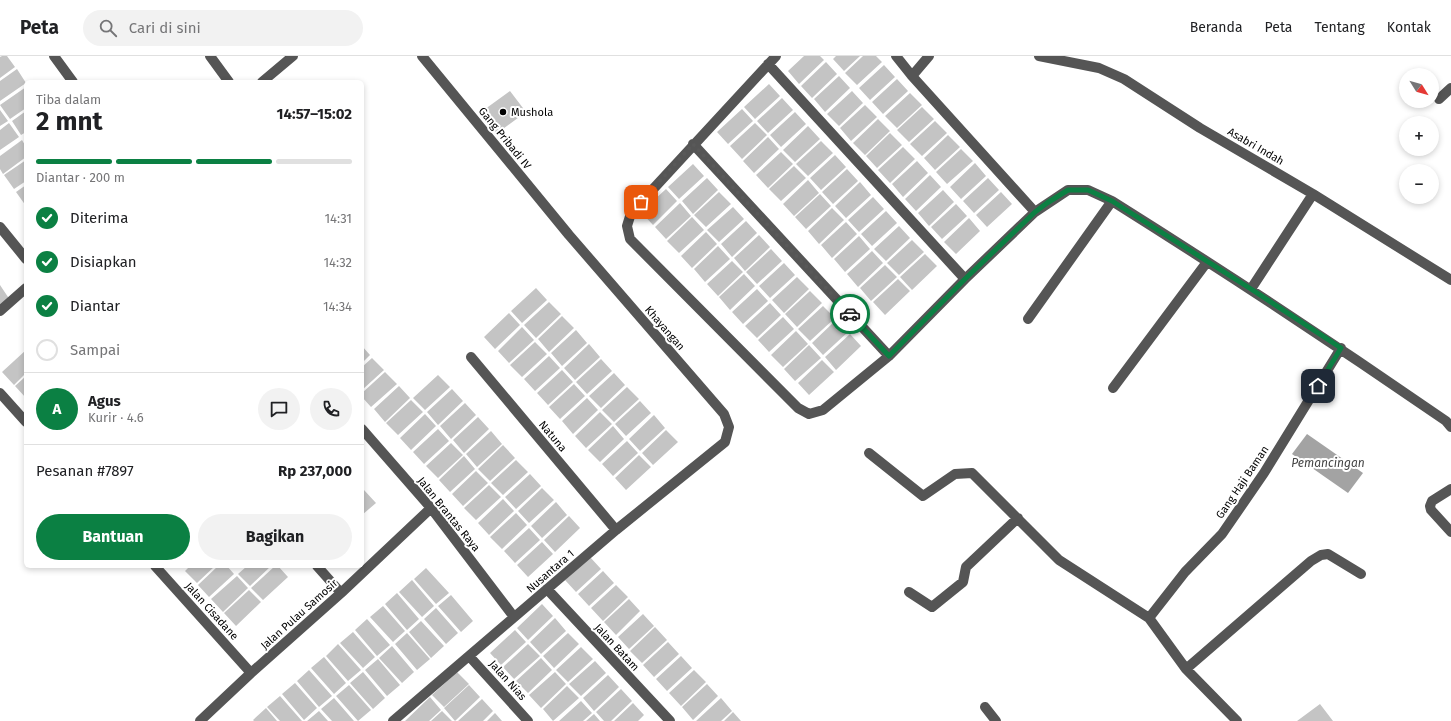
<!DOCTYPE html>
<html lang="id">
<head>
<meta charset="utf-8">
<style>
	body { margin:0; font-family:"Fira Sans",sans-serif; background:#f2f2f2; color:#202124; height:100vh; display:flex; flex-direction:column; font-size:15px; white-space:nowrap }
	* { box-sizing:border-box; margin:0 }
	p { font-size:13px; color:#757577 }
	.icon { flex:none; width:22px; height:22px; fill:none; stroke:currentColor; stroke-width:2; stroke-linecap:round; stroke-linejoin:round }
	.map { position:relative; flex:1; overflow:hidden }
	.sheet { position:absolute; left:24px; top:24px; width:340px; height:488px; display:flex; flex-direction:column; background:#fff; border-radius:6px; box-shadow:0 2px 6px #0003 }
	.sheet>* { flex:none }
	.needle { width:26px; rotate:127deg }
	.buttons { position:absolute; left:1399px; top:12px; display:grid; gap:8px }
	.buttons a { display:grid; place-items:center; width:40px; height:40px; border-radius:50%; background:#fff; box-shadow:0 2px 6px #0003; font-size:20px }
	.pin { position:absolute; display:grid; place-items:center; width:34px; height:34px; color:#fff; margin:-17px; border-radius:8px; box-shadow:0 2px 6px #0006 }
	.courier { position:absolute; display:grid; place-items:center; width:40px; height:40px; margin:-20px; border:3px solid #0b8043; border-radius:50%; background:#fff; color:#222; box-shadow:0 1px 5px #0007 }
	.summary em { font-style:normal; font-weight:700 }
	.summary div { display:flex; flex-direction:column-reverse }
	.summary { display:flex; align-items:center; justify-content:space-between; height:68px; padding:0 12px }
	h1 { font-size:26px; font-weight:700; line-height:30px }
	.bar { display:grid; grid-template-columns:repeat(4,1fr); gap:6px 4px; align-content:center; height:48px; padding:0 12px }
	.bar i { height:5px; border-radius:3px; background:#e0e0e0 }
	.bar .on { background:#0b8043 }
	.bar p { grid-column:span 4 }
	.line { display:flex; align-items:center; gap:10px; padding:0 12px; border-top:1px solid #e0e0e0 }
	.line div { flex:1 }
	.round { display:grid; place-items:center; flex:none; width:42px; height:42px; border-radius:21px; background:#f2f2f2 }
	ol { padding:0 12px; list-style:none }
	li { display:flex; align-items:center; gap:12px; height:44px }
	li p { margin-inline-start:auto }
	li .icon { padding:4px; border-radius:50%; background:#0b8043; color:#fff; stroke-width:4 }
	li:last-child { color:#757577 }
	li i { width:22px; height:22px; border:2px solid #e0e0e0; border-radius:50% }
	.button { display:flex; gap:8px; margin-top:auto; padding:8px 12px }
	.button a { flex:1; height:46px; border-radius:24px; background:#0b8043; color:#fff; font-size:16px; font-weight:700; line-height:46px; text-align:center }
	.button a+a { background:#f2f2f2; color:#202124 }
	header { display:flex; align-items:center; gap:24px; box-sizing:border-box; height:56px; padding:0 20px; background:#fff; border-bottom:1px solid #e0e0e0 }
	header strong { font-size:19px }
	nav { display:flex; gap:22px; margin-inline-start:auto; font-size:14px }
	.search { width:280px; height:36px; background:#f2f2f2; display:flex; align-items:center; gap:10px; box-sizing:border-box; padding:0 14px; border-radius:22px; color:#757577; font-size:15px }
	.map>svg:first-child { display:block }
	.water { fill:#a3a3a3 }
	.building { fill:#c4c4c4 }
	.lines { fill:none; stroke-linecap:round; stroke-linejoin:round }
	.minor { stroke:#555; stroke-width:10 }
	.done { stroke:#595959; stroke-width:4; stroke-dasharray:0 7.2 }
	.route { stroke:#0b8043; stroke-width:5 }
	.poi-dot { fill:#000; stroke:#fff; stroke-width:1.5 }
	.labels { text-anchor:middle; stroke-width:4; stroke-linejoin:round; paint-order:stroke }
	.poi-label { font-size:11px; fill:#000; stroke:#fff; text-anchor:start }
	.street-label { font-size:11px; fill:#000; stroke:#fff }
	.water-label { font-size:12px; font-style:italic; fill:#444; stroke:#fff }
</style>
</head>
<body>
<header>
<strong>Peta</strong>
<div class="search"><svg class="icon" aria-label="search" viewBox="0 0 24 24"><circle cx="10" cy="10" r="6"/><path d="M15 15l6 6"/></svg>Cari di sini</div>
<nav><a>Beranda</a><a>Peta</a><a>Tentang</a><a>Kontak</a></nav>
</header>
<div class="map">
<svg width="1451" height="665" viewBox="0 0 1451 665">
	<rect width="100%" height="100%" fill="#fff"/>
	<!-- water -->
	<path class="water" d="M1307 378 1363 417 1348 437 1292 398Z"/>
	<!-- building -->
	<path class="building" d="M2 0H7L15 11 0 22V1Z
		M804 0H820L824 4 799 28 788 15Z
		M836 0H860L844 15 833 3Z
		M863 0H876L882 6 857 29 845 17Z
		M826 6 837 18 812 42 801 30Z
		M884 9 895 21 870 44 859 32Z
		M17 13 26 27 0 45V25Z
		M839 20 850 32 825 56 814 43Z
		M897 23 908 35 883 58 872 46Z
		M769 28 780 40 755 63 744 51Z
		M26 31V52L10 63 0 49Z
		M510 35 526 56 496 78 481 56Z
		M852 35 863 47 839 70 827 58Z
		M910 37 922 49 897 72 885 60Z
		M782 42 793 54 768 77 757 65Z
		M865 49 877 61 851 85 840 72Z
		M922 51 934 63 909 86 897 74Z
		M742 53 753 65 728 88 717 76Z
		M0 54 8 65 0 70Z
		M26 55V76L21 79 12 65Z
		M795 56 806 68 781 91 770 79Z
		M878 63 890 75 865 99 853 87Z
		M935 65 947 77 922 100 910 88Z
		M9 67 19 81 0 94V74Z
		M755 67 767 79 742 103 730 90Z
		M808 70 820 83 795 106 783 94Z
		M890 77 902 89 877 112 866 100Z
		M948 79 960 91 935 114 924 102Z
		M768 81 779 93 754 117 743 105Z
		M22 84 26 91V101L3 118 0 113V100Z
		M821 85 833 97 808 120 796 108Z
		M903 91 915 103 890 127 878 114Z
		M961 93 973 105 947 128 936 116Z
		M781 96 793 108 768 132 756 119Z
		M835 99 846 111 821 134 810 122Z
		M26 104V125L14 133 4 119Z
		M917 105 928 117 903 141 892 128Z
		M975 107 986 120 961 143 950 131Z
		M693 108 704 120 679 143 668 131Z
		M794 110 806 122 781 145 769 133Z
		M847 113 858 125 833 148 822 136Z
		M930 119 941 131 916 155 905 143Z
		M707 122 718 134 693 158 682 145Z
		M988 122 999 134 974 157 963 145Z
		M808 124 819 137 794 160 783 148Z
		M860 126 871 139 846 162 835 150Z
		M26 129V150L16 136Z
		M666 133 677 145 653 169 641 156Z
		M943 134 954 146 929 170 918 157Z
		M719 136 731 148 706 171 694 159Z
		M1001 136 1012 148 987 171 976 159Z
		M820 138 831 150 806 173 795 161Z
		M873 141 884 153 859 176 848 164Z
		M680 147 691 160 666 183 655 171Z
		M956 148 967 160 942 183 931 171Z
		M733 151 744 163 719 186 707 174Z
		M832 152 844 164 819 188 808 175Z
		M886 155 897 167 872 190 861 178Z
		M692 161 704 174 679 197 667 185Z
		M969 162 980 175 956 198 944 186Z
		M746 165 757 177 732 201 721 188Z
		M846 166 857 178 832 202 821 189Z
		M899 170 910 182 886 205 874 193Z
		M706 176 717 188 692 212 681 200Z
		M759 179 770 191 745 215 734 202Z
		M859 180 870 193 845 216 834 203Z
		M912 184 924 196 899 219 887 207Z
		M718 190 730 203 705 226 694 213Z
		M771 193 782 205 757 228 746 216Z
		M872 195 883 207 858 231 847 218Z
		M925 198 937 210 912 234 900 221Z
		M732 205 743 216 718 240 707 228Z
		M784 207 795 219 770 242 759 230Z
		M885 209 897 221 871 245 860 232Z
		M744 218 755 230 730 254 719 241Z
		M797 221 809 233 784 257 772 244Z
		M898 223 910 235 885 259 873 246Z
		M0 229 10 244 0 251Z
		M536 232 547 244 522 267 511 255Z
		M757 233 768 245 743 268 732 256Z
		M810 235 822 247 797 271 785 258Z
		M549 246 561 258 536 282 524 269Z
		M770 247 781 259 757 282 745 270Z
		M823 250 835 262 810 285 798 273Z
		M509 257 520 269 495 293 484 281Z
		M562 260 574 272 549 296 538 283Z
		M783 261 794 273 769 296 758 284Z
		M836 264 848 276 823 299 812 287Z
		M522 271 534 284 509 307 498 295Z
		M576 274 587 287 562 310 551 297Z
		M796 275 808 288 783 311 771 299Z
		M850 278 861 290 836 314 825 301Z
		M535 286 547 298 522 321 510 309Z
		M589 288 600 301 575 324 564 312Z
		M809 289 821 302 795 325 784 313Z
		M362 290 370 299 362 307Z
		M26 294V317L14 329 2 316Z
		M549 300 560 312 535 335 524 323Z
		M372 302 384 314 362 334V311Z
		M601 303 612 315 587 338 576 326Z
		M822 304 834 316 809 339 798 327Z
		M562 314 573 326 548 349 537 337Z
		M385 316 397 328 371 351 362 341V337Z
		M614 317 625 329 601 352 589 340Z
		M438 319 450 331 425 354 413 342Z
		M26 320V342L15 330Z
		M574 328 585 340 560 363 549 351Z
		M399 330 410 342 385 366 374 353Z
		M627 331 639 343 614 366 602 354Z
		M452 333 463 345 438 369 427 356Z
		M587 342 598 354 573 378 562 365Z
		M411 344 423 356 398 379 386 367Z
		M640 345 651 357 626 380 615 368Z
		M465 347 476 359 451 383 440 370Z
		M600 356 612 368 586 392 575 380Z
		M425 358 436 370 411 394 400 382Z
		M654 359 665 372 640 395 629 383Z
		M478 361 489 373 464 397 453 384Z
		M613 370 624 383 600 406 588 394Z
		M438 373 449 385 424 408 413 396Z
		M666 374 678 386 653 409 642 397Z
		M491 375 502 388 477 411 466 398Z
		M627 385 638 397 613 420 602 408Z
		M451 387 463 399 438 422 426 410Z
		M503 389 515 402 490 425 478 413Z
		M639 399 651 411 626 434 615 422Z
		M464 400 475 413 450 436 439 424Z
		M516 404 528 416 503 439 491 427Z
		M476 415 488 427 463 450 452 438Z
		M530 418 541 430 516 453 505 441Z
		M489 429 501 441 476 464 464 452Z
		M542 432 554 444 529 467 518 455Z
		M364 434 376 447 362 459V436Z
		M503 443 514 455 489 479 478 467Z
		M556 446 567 459 542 482 531 470Z
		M516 457 527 469 502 493 490 481Z
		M569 460 580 472 555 496 544 484Z
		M529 472 540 484 515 507 504 495Z
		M542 486 553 498 528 521 517 509Z
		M590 501 601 513 576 536 565 524Z
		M190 510H215L197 527 185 515Z
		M218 510H227L234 518 209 541 198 529Z
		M247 510H271L250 530 238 518Z
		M275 510H278L288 521 263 544 251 532Z
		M426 512 449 537 436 548 414 523Z
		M603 515 614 527 589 550 578 538Z
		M237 520 248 532 223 556 211 543Z
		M412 524 434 550 422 561 399 536Z
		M616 529 628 541 603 565 591 552Z
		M249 534 261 546 236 570 224 557Z
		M397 537 419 563 407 574 385 548Z
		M451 539 473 565 461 576 438 550Z
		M629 543 640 555 616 579 604 566Z
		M542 548 553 560 528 584 517 572Z
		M383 550 405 575 393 586 370 561Z
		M436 552 458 577 446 588 424 563Z
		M643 558 654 570 629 593 618 581Z
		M555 562 566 575 541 598 530 586Z
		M367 563 390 589 377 600 355 574Z
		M421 565 444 590 431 602 409 576Z
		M655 571 667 584 642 607 630 595Z
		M515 574 526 586 501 609 490 597Z
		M353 576 375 601 363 612 340 587Z
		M407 577 430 603 417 614 395 588Z
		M568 577 579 588 554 612 543 600Z
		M668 586 679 598 654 621 643 609Z
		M338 588 361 614 348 625 326 600Z
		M528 588 540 600 514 623 503 611Z
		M392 590 414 616 402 627 379 602Z
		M581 591 593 603 568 626 556 614Z
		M681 600 692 612 667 635 656 623Z
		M324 601 346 627 334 638 311 612Z
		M541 602 552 614 528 637 516 625Z
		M378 603 400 629 387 640 365 614Z
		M595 605 606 617 581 640 569 628Z
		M309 614 332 640 319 651 297 625Z
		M694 614 706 626 681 650 669 637Z
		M363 616 385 642 373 653 350 627Z
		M457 616 469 628 444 651 432 639Z
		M555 616 566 628 541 652 529 639Z
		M608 619 619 631 594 655 583 642Z
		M295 627 317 652 304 664 282 638Z
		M707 628 718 640 693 664 682 651Z
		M349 629 371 654 358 665 336 640Z
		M469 629 480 641 455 665 444 652Z
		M567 630 579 642 553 665 543 653Z
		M621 633 632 645 611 665H604L596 656Z
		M280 640 302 665H280L267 651Z
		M430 641 441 654 429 665H405Z
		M334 642 354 665H332L321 653Z
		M721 642 732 655 721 665H696Z
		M482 643 493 655 483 665H458Z
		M581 645 592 657 583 665H559Z
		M633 647 644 659 638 665H614Z
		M1320 648 1333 665H1297Z
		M266 652 277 665H254L253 664Z
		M319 655 328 665H307Z
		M442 655 452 665H431Z
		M733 656 741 665H724Z
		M495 657 502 665H487Z
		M594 658 600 665H586Z"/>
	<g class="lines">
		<!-- minor -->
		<path class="minor" d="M54 0 73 26
			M210 0 229 26
			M776 0 631 157 627 170 630 183 798 352 809 358 823 354 889 300 965 223 1035 156 912 20 896 0
			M1039 0 1099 12 1124 23 1200 72 1313 138 1451 224
			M768 8 965 223
			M912 20 929 0
			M262 26 293 0
			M1439 43 1451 32
			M693 88 889 300
			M1035 156 1068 134H1088L1112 145C1225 216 1336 289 1446 365L1451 371
			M0 171 26 203
			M1251 233 1313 138
			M0 255 26 232
			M1028 263 1112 145
			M471 301 616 474
			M1113 332 1207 206
			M0 337 26 366
			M362 373 431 452 514 561
			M869 397 923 440 955 418 972 417 1059 504 1149 562 1186 613 1237 665
			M1451 433 1432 445 1430 450 1431 454 1451 476
			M155 510 251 617
			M317 510 341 537
			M547 533 670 665
			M909 536 932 551 963 526 966 511 1018 462
			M1149 562 1185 516 1222 478 1264 417 1341 292
			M469 600 528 665
			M1186 613 1311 505 1321 499 1328 498 1361 518
			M985 651 996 665
			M200 665 251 617 341 537 431 452
			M393 665 616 474 725 386 729 371 724 358 569 179 422 0"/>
	</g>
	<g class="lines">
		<!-- done -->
		<path class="done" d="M641 146 693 88 850 258"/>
		<!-- route -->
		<path class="route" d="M850 258 889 300 965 223 1035 156 1047 147 1068 134H1088L1112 145 1251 233 1341 292 1318 330"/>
	</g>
	<!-- markers -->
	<circle class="poi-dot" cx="503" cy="56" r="4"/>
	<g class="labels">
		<!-- poi labels -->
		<g class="poi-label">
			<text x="511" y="60">Mushola</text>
		</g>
		<!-- street labels -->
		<g class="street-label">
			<text transform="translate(505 82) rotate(51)" y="4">Gang Pribadi IV</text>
			<text transform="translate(1256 90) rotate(30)" y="4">Asabri Indah</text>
			<text transform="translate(665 272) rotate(49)" y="4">Khayangan</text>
			<text transform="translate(553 380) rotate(50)" y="4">Natuna</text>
			<text transform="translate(1242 426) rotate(-56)" y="4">Gang Haji Baman</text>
			<text transform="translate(449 458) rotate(51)" y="4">Jalan Brantas Raya</text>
			<text transform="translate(550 515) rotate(-41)" y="4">Nusantara 1</text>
			<text transform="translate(212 555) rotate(48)" y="4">Jalan Cisadane</text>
			<text transform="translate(299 558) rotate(-42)" y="4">Jalan Pulau Samosir</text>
			<text transform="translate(617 591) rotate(47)" y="4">Jalan Batam</text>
			<text transform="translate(508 624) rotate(48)" y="4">Jalan Nias</text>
		</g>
		<!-- water labels -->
		<g class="water-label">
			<text x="1328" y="411">Pemancingan</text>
		</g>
	</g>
</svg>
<div class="buttons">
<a><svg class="needle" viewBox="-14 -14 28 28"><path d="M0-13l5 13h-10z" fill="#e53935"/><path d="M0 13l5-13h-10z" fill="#757577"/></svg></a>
<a>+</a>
<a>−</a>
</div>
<div class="pin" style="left:641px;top:146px;background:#ea580c"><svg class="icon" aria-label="bag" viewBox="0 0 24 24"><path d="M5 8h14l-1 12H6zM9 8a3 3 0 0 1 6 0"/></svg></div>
<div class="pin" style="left:1318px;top:330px;background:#1f2937"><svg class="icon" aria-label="home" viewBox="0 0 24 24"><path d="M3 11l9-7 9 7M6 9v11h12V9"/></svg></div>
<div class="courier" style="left:850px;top:258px"><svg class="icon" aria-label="car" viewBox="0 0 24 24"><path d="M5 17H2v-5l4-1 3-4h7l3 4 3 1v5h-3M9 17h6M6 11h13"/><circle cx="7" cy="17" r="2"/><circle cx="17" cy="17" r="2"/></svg></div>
<section class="sheet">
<div class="summary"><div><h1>2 mnt</h1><p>Tiba dalam</p></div><em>14:57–15:02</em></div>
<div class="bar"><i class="on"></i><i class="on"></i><i class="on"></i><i></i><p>Diantar · 200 m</p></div>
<ol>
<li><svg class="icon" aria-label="check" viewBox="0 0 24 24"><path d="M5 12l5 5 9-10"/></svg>Diterima<p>14:31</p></li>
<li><svg class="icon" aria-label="check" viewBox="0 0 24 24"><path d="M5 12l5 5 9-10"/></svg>Disiapkan<p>14:32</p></li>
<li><svg class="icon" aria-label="check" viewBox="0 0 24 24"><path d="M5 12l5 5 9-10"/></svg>Diantar<p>14:34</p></li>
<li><i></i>Sampai</li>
</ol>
<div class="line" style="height:72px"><b class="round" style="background:#0b8043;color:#fff">A</b><div><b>Agus</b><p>Kurir · 4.6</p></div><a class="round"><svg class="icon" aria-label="chat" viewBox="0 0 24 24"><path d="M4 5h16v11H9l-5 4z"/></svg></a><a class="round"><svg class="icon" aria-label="phone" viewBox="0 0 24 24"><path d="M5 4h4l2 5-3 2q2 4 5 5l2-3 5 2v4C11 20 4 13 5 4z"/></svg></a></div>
<div class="line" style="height:52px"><div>Pesanan #7897</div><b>Rp 237,000</b></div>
<div class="button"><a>Bantuan</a><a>Bagikan</a></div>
</section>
</div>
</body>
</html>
